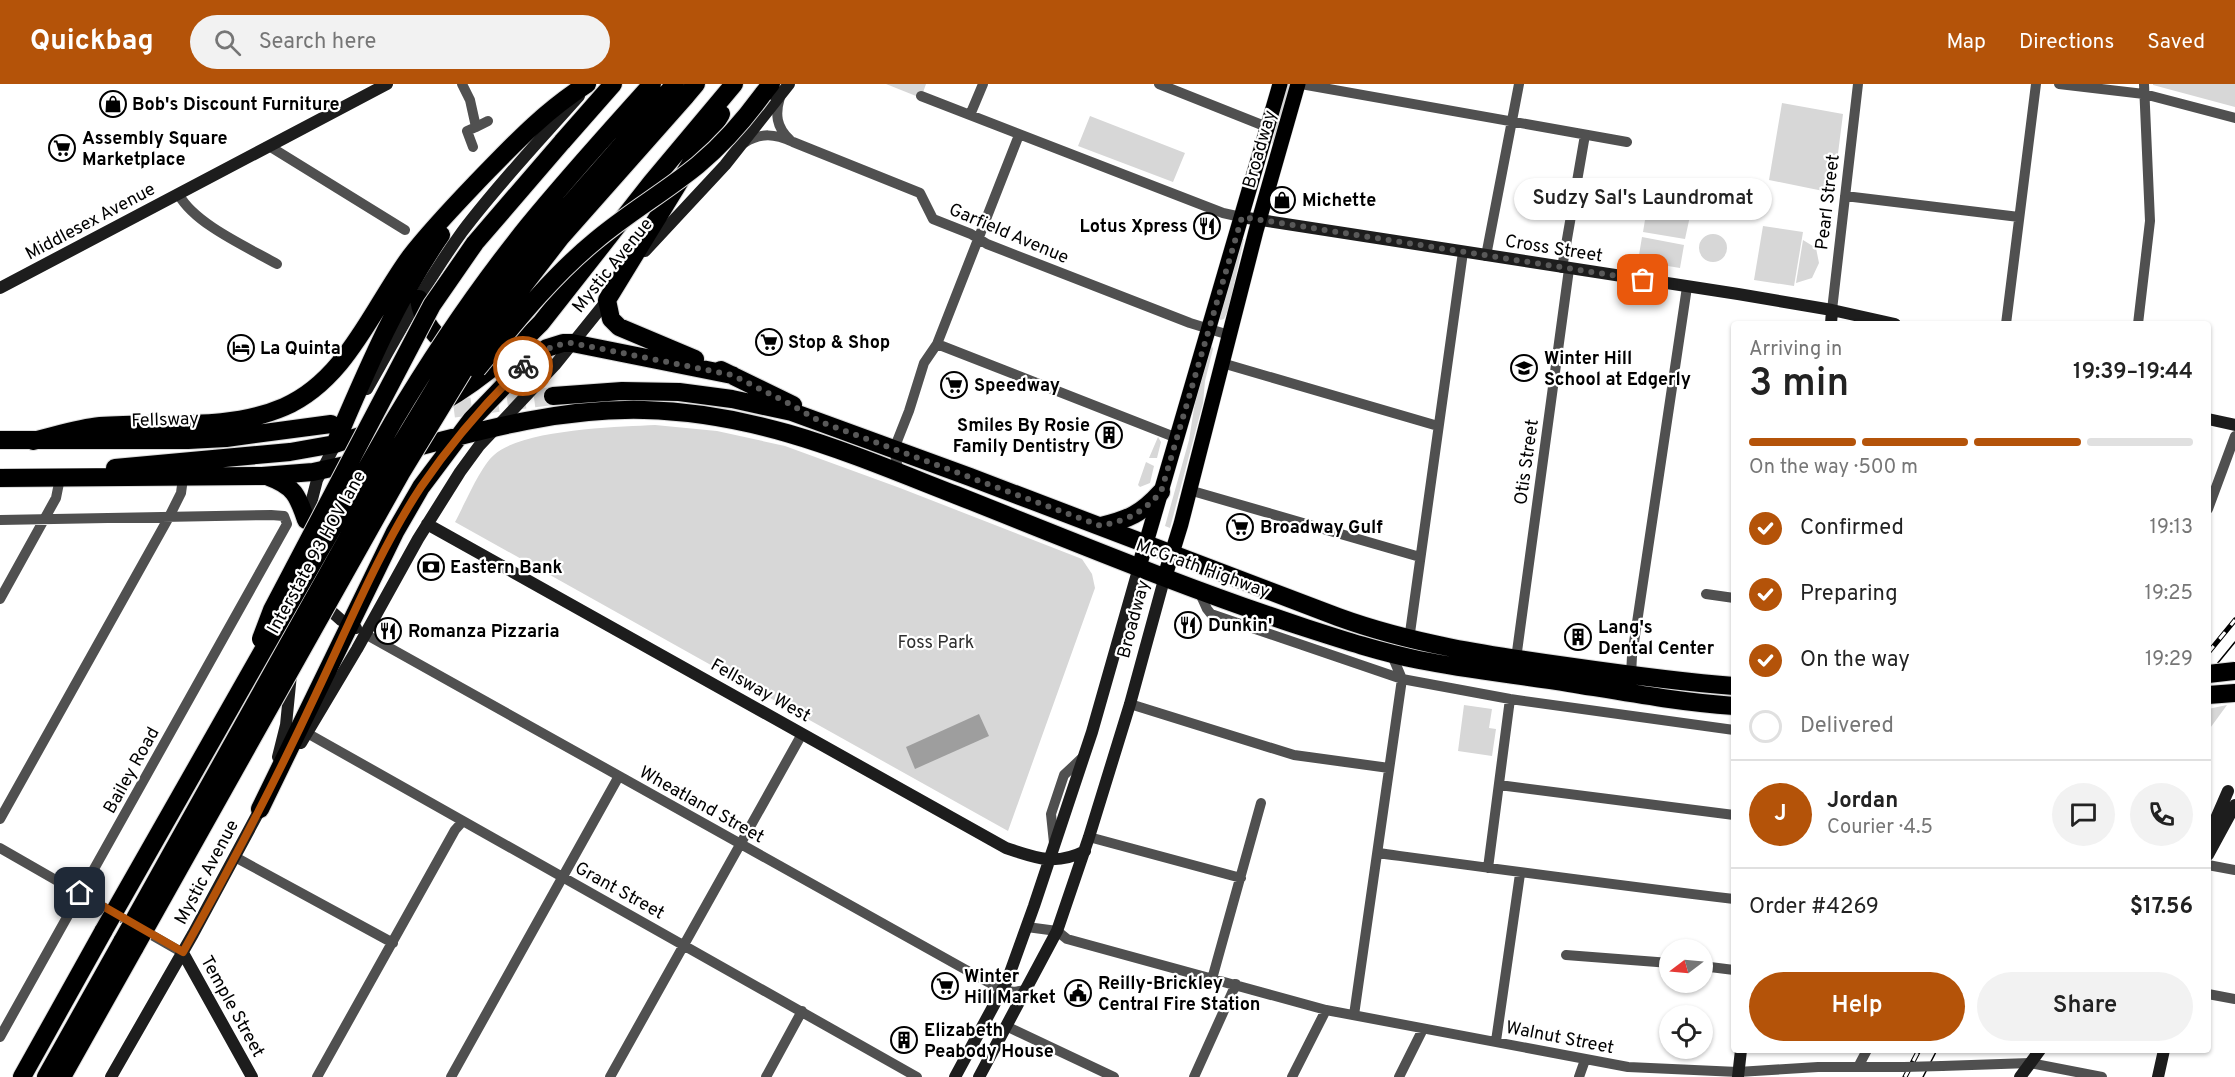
<!DOCTYPE html>
<html lang="en">
<head>
<meta charset="utf-8">
<style>
	body { margin:0; font-family:Overpass,sans-serif; background:#f2f2f2; color:#222; height:100vh; display:flex; flex-direction:column; font-size:22px; white-space:nowrap }
	* { box-sizing:border-box; margin:0 }
	p { font-size:20px; color:#767676 }
	.icon { flex:none; width:33px; height:33px; fill:none; stroke:currentColor; stroke-width:2; stroke-linecap:round; stroke-linejoin:round }
	.map { position:relative; flex:1; overflow:hidden }
	.panel { position:absolute; left:1731px; top:237px; width:480px; height:732px; display:flex; flex-direction:column; background:#fff; border-radius:6px; box-shadow:0 2px 4px #0004 }
	.panel>* { flex:none }
	.needle { width:39px; rotate:254deg }
	.controls { position:absolute; left:1659px; top:855px; display:grid; gap:12px }
	.controls a { display:grid; place-items:center; width:54px; height:54px; border-radius:50%; background:#fff; box-shadow:0 2px 4px #0004; font-size:30px }
	.pin { position:absolute; display:grid; place-items:center; width:51px; height:51px; color:#fff; margin:-26px; border-radius:12px; box-shadow:0 3px 9px #0006 }
	.courier { position:absolute; display:grid; place-items:center; width:60px; height:60px; margin:-30px; border:4px solid #b45309; border-radius:50%; background:#fff; color:#222; box-shadow:0 2px 8px #0007 }
	.bubble { position:absolute; height:42px; border-radius:21px; background:#fff; box-shadow:0 2px 4px #0004; font-size:20px; font-weight:600; line-height:42px; text-align:center }
	.headline em { font-style:normal; font-weight:600 }
	.headline div { display:flex; flex-direction:column-reverse }
	.headline { display:flex; align-items:center; justify-content:space-between; height:102px; padding:0 18px }
	h1 { font-size:39px; font-weight:600; line-height:45px }
	.bar { display:grid; grid-template-columns:repeat(4,1fr); gap:9px 6px; align-content:center; height:72px; padding:0 18px }
	.bar i { height:8px; border-radius:4px; background:#e0e0e0 }
	.bar .active { background:#b45309 }
	.bar p { grid-column:span 4 }
	.line { display:flex; align-items:center; gap:15px; padding:0 18px; border-top:2px solid #e0e0e0 }
	.line div { flex:1 }
	.round { display:grid; place-items:center; flex:none; width:63px; height:63px; border-radius:32px; background:#f2f2f2 }
	ol { padding:0 18px; list-style:none }
	li { display:flex; align-items:center; gap:18px; height:66px }
	li p { margin-inline-start:auto }
	li .icon { padding:6px; border-radius:50%; background:#b45309; color:#fff; stroke-width:4 }
	li:last-child { color:#767676 }
	li i { width:33px; height:33px; border:3px solid #e0e0e0; border-radius:50% }
	.action { display:flex; gap:12px; margin-top:auto; padding:12px 18px }
	.action a { flex:1; height:69px; border-radius:36px; background:#b45309; color:#fff; font-size:24px; font-weight:600; line-height:69px; text-align:center }
	.action a+a { background:#f2f2f2; color:#222 }
	header { display:flex; align-items:center; gap:36px; box-sizing:border-box; height:84px; padding:0 30px; background:#b45309; color:#fff }
	header strong { font-size:28px }
	nav { display:flex; gap:33px; margin-inline-start:auto; font-size:21px }
	.search { width:420px; height:54px; background:#f2f2f2; display:flex; align-items:center; gap:15px; box-sizing:border-box; padding:0 21px; border-radius:33px; color:#767676; font-size:22px }
	.map>svg:first-child { display:block }
	.green { fill:#d7d7d7 }
	.water { fill:#9e9e9e }
	.lines { fill:none; stroke-linecap:round; stroke-linejoin:round }
	.highway-tunnel { stroke:#d9d9d9; stroke-width:18; stroke-dasharray:18 9; stroke-linecap:butt }
	.primary-casing { stroke:#dbdbdb; stroke-width:16 }
	.highway-casing { stroke:#dbdbdb; stroke-width:20 }
	.street { stroke:#505050; stroke-width:10 }
	.secondary { stroke:#1d1d1d; stroke-width:12 }
	.primary { stroke:#000; stroke-width:15 }
	.highway { stroke:#000; stroke-width:18 }
	.tram { stroke:#000; stroke-width:1.5 }
	.rail-casing { stroke:#000; stroke-width:5 }
	.rail { stroke:#fff; stroke-width:3; stroke-dasharray:9; stroke-linecap:butt }
	.highway-bridge-casing { stroke:#dbdbdb; stroke-width:20; stroke-linecap:butt }
	.street-bridge { stroke:#505050; stroke-width:10 }
	.highway-bridge { stroke:#000; stroke-width:18 }
	.done { stroke:#595959; stroke-width:6; stroke-dasharray:0 10.8 }
	.route { stroke:#b45309; stroke-width:8 }
	.labels { text-anchor:middle; stroke-width:4.5; stroke-linejoin:round; paint-order:stroke }
	.poi-label { font-size:18px; font-weight:bold; fill:#000; stroke:#fff; text-anchor:start }
	.street-label { font-size:18px; fill:#000; stroke:#fff }
	.park-label { font-size:18px; fill:#2e2e2e; stroke:#fff }
</style>
</head>
<body>
<header>
<strong>Quickbag</strong>
<div class="search"><svg class="icon" aria-label="search" viewBox="0 0 24 24"><circle cx="10" cy="10" r="6"/><path d="M15 15l6 6"/></svg>Search here</div>
<nav><a>Map</a><a>Directions</a><a>Saved</a></nav>
</header>
<div class="map">
<svg width="2235" height="993" viewBox="0 0 2235 993">
	<rect width="100%" height="100%" fill="#fff"/>
	<!-- green -->
	<path class="green" d="M886 0H926L921 14Z
		M1286 0H1291L1273 60 1272 59Z
		M2153 0H2235V23L2153 1Z
		M1782 19 1843 30 1833 109 1769 96Z
		M1090 32 1185 69 1173 98 1078 62Z
		M1647 124 1690 132 1685 155 1643 148Z
		M1763 142 1803 148 1794 202 1754 196Z
		M1699 164a14 14 0 1 1 28 0a14 14 0 1 1-28 0Z
		M1642 153 1684 161 1680 184 1638 177Z
		M1242 155H1244L1229 224 1224 235 1220 236 1218 234Z
		M1803 156 1816 164 1819 179 1812 194 1796 199Z
		M1212 262 1213 265 1205 297 1203 319 1170 444 1165 442 1189 356 1196 312 1210 263Z
		M655 341 717 347 785 362 900 404 1082 475 1092 490 1095 504 1008 747 455 438C465 420 480 383 494 371 522 345 618 343 655 341Z
		M1158 353 1161 358 1157 374H1149Z
		M1146 378 1154 382 1150 399 1140 403 1138 401Z
		M1464 621 1492 625 1489 644 1496 645 1492 672 1458 667Z
		M2227 621 2208 647V625Z"/>
	<!-- water -->
	<path class="water" d="M979 630 989 652 915 685 906 663Z"/>
	<g class="lines">
		<!-- highway-tunnel -->
		<path class="highway-tunnel" d="M427 328 553 312"/>
		<defs>
			<path id="primary" d="M1139 483 1280 0
				M1165 492 1181 440 1256 147 1298 0"/>
			<path id="highway" d="M763 10 771 0
				M685 13 696 0
				M562 58 613 0
				M419 215C422 238 436 255 457 267
				M695 275 619 243 611 235 607 216 721 30
				M721 286 793 321
				M553 312 622 307 679 308 732 315 792 328 970 393 1338 533C1412 560 1488 571 1566 582 1622 590 1678 598 1734 602
				M441 319C479 297 511 270 541 239L651 99 734 0
				M0 356H188L226 354 331 340
				M33 357C55 352 78 344 100 342 160 337 226 348 284 323 346 296 372 225 410 173 430 147 453 123 476 99 513 61 542 29 587 0
				M335 360C366 288 396 216 441 151
				M406 366C485 345 562 324 644 326 760 329 851 370 956 411 1072 457 1187 505 1306 544 1343 556 1380 568 1419 576 1469 586 1519 591 1569 599 1624 608 1678 618 1734 622
				M115 384 290 368 335 360 400 339
				M269 393C294 402 298 412 306 436
				M0 394 262 392 313 388 359 378
				M1101 442C1129 435 1141 430 1161 408
				M2208 611 2235 609
				M260 725 395 448 421 403 472 335 524 281 547 264 563 259H572L732 291
				M22 993 104 846
				M46 993 123 856
				M62 993 135 863"/>
		</defs>
		<!-- primary casing -->
		<use href="#primary" class="primary-casing"/>
		<!-- highway casing -->
		<use href="#highway" class="highway-casing"/>
		<!-- street -->
		<path class="street" d="M462 0 470 16 476 43 467 47 473 63
			M1159 0 1267 43
			M1301 0 1627 58
			M2059 0 2144 10 2235 34
			M921 12 1223 129 1241 133
			M780 13C775 30 776 43 790 56
			M970 31 983 0
			M476 43 488 37
			M744 59C761 48 775 50 793 58L920 109 933 135 971 150 987 160 1190 239 1229 251
			M269 62 405 146
			M179 111C195 140 247 163 277 180
			M1845 112 2019 133
			M1486 172 1519 0
			M1562 184 1585 51
			M1832 226 1858 0
			M2006 240 2036 0
			M2138 240 2150 137 2144 0
			M937 260 1177 354
			M1222 279 1438 342
			M899 389 894 365 909 327 924 279 937 260 1019 51
			M1189 406 1420 473
			M2208 425 2235 352
			M0 436 271 431 284 432 287 440 0 953
			M1198 505 1207 525 1211 530 1402 595 1510 615 1734 646
			M1706 510 1734 514
			M0 515 56 414 60 394
			M365 550 1002 906 1014 908 1026 906
			M1409 556 1463 168
			M1516 575 1569 185
			M1631 591 1632 572 1687 203
			M1130 620 1294 671 1389 684
			M307 649 917 993
			M1499 701 1734 731
			M0 735 169 433 181 409 183 394
			M1089 753 1241 794
			M1054 759 1051 730 1064 691 1082 674
			M0 764 183 869
			M1378 769C1497 785 1615 801 1734 815
			M235 773 393 859
			M2208 781 2235 786
			M1488 784 1510 615
			M1027 843 1057 847 1067 855 1326 926 1628 983 1738 988 1818 983H1904
			M1566 871 1670 879
			M1702 882 1734 886
			M1212 895 1261 719
			M2208 910 2235 915
			M1354 931 1402 595 1391 569
			M1006 942 1114 993
			M1496 957 1520 790
			M1942 982 2030 979 2102 993
			M1858 983 1867 966
			M317 993 455 746 463 737
			M451 993 619 692
			M610 993 802 650
			M766 993 802 927
			M1194 993 1236 900
			M1292 993 1326 926
			M1399 993 1423 945
			M1579 993 1585 976"/>
		<!-- secondary -->
		<path class="secondary" d="M1241 133 1738 210 1832 226 1895 240
			M645 167 725 81 789 0
			M0 204 387 0
			M1831 240 1832 226
			M367 305C397 252 426 198 462 148 498 100 540 56 579 12
			M2208 335 2235 341
			M307 435 317 396 337 357
			M427 440 1006 764C1036 774 1055 782 1085 767
			M322 519 341 536 356 544
			M301 659 357 565 418 455 460 388 479 362 555 281 609 214
			M278 673 286 641 291 590
			M2208 753 2228 707
			M2208 771 2235 721
			M183 869 252 993
			M111 993 193 850 263 720
			M955 993 1007 897 1034 822 1092 648 1139 483
			M979 993 1057 847 1089 753 1130 620 1165 492
			M1738 993 1741 966
			M2020 993 2040 966
			M2158 993 2164 966"/>
		<!-- primary -->
		<use href="#primary" class="primary"/>
		<!-- highway -->
		<use href="#highway" class="highway"/>
		<!-- tram -->
		<path class="tram" d="M2208 591 2235 558
			M1923 993 1937 966"/>
		<defs>
			<path id="rail" d="M2208 569 2235 536
				M1905 993 1919 966"/>
		</defs>
		<!-- rail casing -->
		<use href="#rail" class="rail-casing"/>
		<!-- rail -->
		<use href="#rail" class="rail"/>
		<defs>
			<path id="highway-bridge" d="M477 285C514 240 550 194 595 157 628 129 665 108 698 81 723 60 744 36 763 10
				M261 555 272 526 432 221 475 159 562 58
				M2208 590 2235 587
				M104 846 393 338C434 269 478 204 528 142 568 93 610 47 652 0
				M123 856 388 382 455 271 500 207 549 144 675 0
				M135 863 401 389 468 279 513 215 561 153 685 13"/>
		</defs>
		<!-- highway-bridge casing -->
		<use href="#highway-bridge" class="highway-bridge-casing"/>
		<!-- street-bridge -->
		<path class="street-bridge" d="M1904 983 1942 982"/>
		<!-- highway-bridge -->
		<use href="#highway-bridge" class="highway-bridge"/>
	</g>
	<g class="lines">
		<!-- done -->
		<path class="done" d="M523 282C538 269 552 260 572 259L732 291 786 318 821 338 1101 442C1129 435 1141 430 1161 408L1242 133 1643 196"/>
		<!-- route -->
		<path class="route" d="M80 809 183 868C230 784 275 698 316 610 348 543 380 465 421 403 451 359 485 319 523 282"/>
	</g>
	<!-- icons -->
	<defs>
		<symbol id="shop-ring" viewBox="-11 -11 22 22"><circle r="9.5" fill="#fff" stroke="#000" stroke-width="1.5"/><path d="M-5-2.5h2.3a2.7 3.5 0 0 1 5.4 0H5L5.5 6h-11ZM-1.5-2.5h3a1.5 2.3 0 0 0-3 0Z" fill="#000"/></symbol>
		<symbol id="supermarket-ring" viewBox="-11 -11 22 22"><circle r="9.5" fill="#fff" stroke="#000" stroke-width="1.5"/><path d="M-6-5.5h2.5l.6 2H6L4.5 2H-2.5L-4.4-4H-6ZM-1.5 3.2a1.3 1.3 0 1 0 .1 0ZM3 3.2a1.3 1.3 0 1 0 .1 0Z" fill="#000"/></symbol>
		<symbol id="restaurant-ring" viewBox="-11 -11 22 22"><circle r="9.5" fill="#fff" stroke="#000" stroke-width="1.5"/><path d="M-5-6h1v4h1v-4h1v4h1v-4h1v5L-1.5 .5V6h-2V.5L-5-1ZM5-6V6H3V1.5H1.5Q1.5-4 5-6Z" fill="#000"/></symbol>
		<symbol id="hotel-ring" viewBox="-11 -11 22 22"><circle r="9.5" fill="#fff" stroke="#000" stroke-width="1.5"/><path d="M-6-4.5h1.5V1H6V5H4.5V3h-9V5H-6ZM-4 0a1.8 1.8 0 1 1 3.6 0ZM.5 0V-2.5h3Q6-2.5 6 0Z" fill="#000"/></symbol>
		<symbol id="school-ring" viewBox="-11 -11 22 22"><circle r="9.5" fill="#fff" stroke="#000" stroke-width="1.5"/><path d="M0-5L7-2L0 1L-7-2ZM-4 1L0 2.5L4 1V4Q0 6-4 4Z" fill="#000"/></symbol>
		<symbol id="building-ring" viewBox="-11 -11 22 22"><circle r="9.5" fill="#fff" stroke="#000" stroke-width="1.5"/><path d="M-4-6H4V6H1V3H-1V6H-4ZM-2.5-4.3h1.7v1.8h-1.7ZM.8-4.3h1.7v1.8H.8ZM-2.5-1h1.7V.8h-1.7ZM.8-1h1.7V.8H.8Z" fill="#000"/></symbol>
		<symbol id="bank-ring" viewBox="-11 -11 22 22"><circle r="9.5" fill="#fff" stroke="#000" stroke-width="1.5"/><path d="M-6-4H6V4H-6ZM0-2.3a2.3 2.3 0 1 0 0 4.6a2.3 2.3 0 1 0 0-4.6Z" fill="#000"/></symbol>
		<symbol id="civic-ring" viewBox="-11 -11 22 22"><circle r="9.5" fill="#fff" stroke="#000" stroke-width="1.5"/><path d="M-.6-6.5H3V-4.5H.6V-3L4-1V1h2V6H-6V1h2V-1L-.6-3ZM-1.2 2.5V6h2.4V2.5Z" fill="#000"/></symbol>
	</defs>
	<g fill-rule="evenodd">
		<use href="#shop-ring" x="98" y="5" width="30" height="30"/>
		<use href="#supermarket-ring" x="47" y="49" width="30" height="30"/>
		<use href="#shop-ring" x="1267" y="101" width="30" height="30"/>
		<use href="#restaurant-ring" x="1192" y="127" width="30" height="30"/>
		<use href="#supermarket-ring" x="754" y="243" width="30" height="30"/>
		<use href="#hotel-ring" x="226" y="249" width="30" height="30"/>
		<use href="#school-ring" x="1509" y="269" width="30" height="30"/>
		<use href="#supermarket-ring" x="939" y="286" width="30" height="30"/>
		<use href="#building-ring" x="1094" y="336" width="30" height="30"/>
		<use href="#supermarket-ring" x="1225" y="428" width="30" height="30"/>
		<use href="#bank-ring" x="416" y="468" width="30" height="30"/>
		<use href="#restaurant-ring" x="1173" y="526" width="30" height="30"/>
		<use href="#restaurant-ring" x="373" y="532" width="30" height="30"/>
		<use href="#building-ring" x="1563" y="538" width="30" height="30"/>
		<use href="#supermarket-ring" x="930" y="887" width="30" height="30"/>
		<use href="#civic-ring" x="1063" y="894" width="30" height="30"/>
		<use href="#building-ring" x="889" y="941" width="30" height="30"/>
	</g>
	<g class="labels">
		<!-- poi labels -->
		<g class="poi-label">
			<text x="132" y="26">Bob's Discount Furniture</text>
			<text x="82" y="60">Assembly Square<tspan x="82" dy="21">Marketplace</tspan></text>
			<text x="1302" y="122">Michette</text>
			<text x="1188" y="148" text-anchor="end">Lotus Xpress</text>
			<text x="788" y="264">Stop &amp; Shop</text>
			<text x="260" y="270">La Quinta</text>
			<text x="1544" y="280">Winter Hill<tspan x="1544" dy="21">School at Edgerly</tspan></text>
			<text x="974" y="307">Speedway</text>
			<text x="1090" y="347" text-anchor="end">Smiles By Rosie<tspan x="1090" dy="21">Family Dentistry</tspan></text>
			<text x="1260" y="449">Broadway Gulf</text>
			<text x="450" y="489">Eastern Bank</text>
			<text x="1208" y="547">Dunkin'</text>
			<text x="1598" y="549">Lang's<tspan x="1598" dy="21">Dental Center</tspan></text>
			<text x="408" y="553">Romanza Pizzaria</text>
			<text x="964" y="898">Winter<tspan x="964" dy="21">Hill Market</tspan></text>
			<text x="1098" y="905">Reilly-Brickley<tspan x="1098" dy="21">Central Fire Station</tspan></text>
			<text x="924" y="952">Elizabeth<tspan x="924" dy="21">Peabody House</tspan></text>
		</g>
		<!-- street labels -->
		<g class="street-label">
			<text transform="translate(1259 65) rotate(-74)" y="6">Broadway</text>
			<text transform="translate(1827 118) rotate(-83)" y="6">Pearl Street</text>
			<text transform="translate(90 137) rotate(-28)" y="6">Middlesex Avenue</text>
			<text transform="translate(1009 149) rotate(23)" y="6">Garfield Avenue</text>
			<text transform="translate(1554 164) rotate(9)" y="6">Cross Street</text>
			<text transform="translate(612 181) rotate(-51)" y="6">Mystic Avenue</text>
			<text transform="translate(165 335) rotate(-2)" y="6">Fellsway</text>
			<text transform="translate(1526 378) rotate(-82)" y="6">Otis Street</text>
			<text transform="translate(316 468) rotate(-61)" y="6">Interstate 93 HOV lane</text>
			<text transform="translate(1203 484) rotate(20)" y="6">McGrath Highway</text>
			<text transform="translate(1133 535) rotate(-75)" y="6">Broadway</text>
			<text transform="translate(761 606) rotate(29)" y="6">Fellsway West</text>
			<text transform="translate(131 686) rotate(-61)" y="6">Bailey Road</text>
			<text transform="translate(702 720) rotate(29)" y="6">Wheatland Street</text>
			<text transform="translate(206 788) rotate(-62)" y="6">Mystic Avenue</text>
			<text transform="translate(620 806) rotate(29)" y="6">Grant Street</text>
			<text transform="translate(233 922) rotate(61)" y="6">Temple Street</text>
			<text transform="translate(1560 953) rotate(11)" y="6">Walnut Street</text>
		</g>
		<!-- park labels -->
		<g class="park-label">
			<text x="936" y="564">Foss Park</text>
		</g>
	</g>
</svg>
<div class="controls">
<a><svg class="needle" viewBox="-14 -14 28 28"><path d="M0-13l5 13h-10z" fill="#e53935"/><path d="M0 13l5-13h-10z" fill="#767676"/></svg></a>
<a><svg class="icon" aria-label="locate" viewBox="0 0 24 24"><circle cx="12" cy="12" r="6"/><path d="M12 2v4M12 18v4M2 12h4M18 12h4"/></svg></a>
</div>
<div class="pin" style="left:1643px;top:196px;background:#ea580c"><svg class="icon" aria-label="bag" viewBox="0 0 24 24"><path d="M5 8h14l-1 12H6zM9 8a3 3 0 0 1 6 0"/></svg></div>
<div class="pin" style="left:80px;top:809px;background:#1f2937"><svg class="icon" aria-label="home" viewBox="0 0 24 24"><path d="M3 11l9-7 9 7M6 9v11h12V9"/></svg></div>
<div class="courier" style="left:523px;top:282px"><svg class="icon" aria-label="bike" viewBox="0 0 24 24"><circle cx="6" cy="16" r="4"/><circle cx="18" cy="16" r="4"/><path d="M6 16l4-8h5l3 8M10 8l3 8H6M13 5h3"/></svg></div>
<div class="bubble" style="left:1514px;top:94px;width:258px">Sudzy Sal's Laundromat</div>
<section class="panel">
<div class="headline"><div><h1>3 min</h1><p>Arriving in</p></div><em>19:39–19:44</em></div>
<div class="bar"><i class="active"></i><i class="active"></i><i class="active"></i><i></i><p>On the way · 500 m</p></div>
<ol>
<li><svg class="icon" aria-label="check" viewBox="0 0 24 24"><path d="M5 12l5 5 9-10"/></svg>Confirmed<p>19:13</p></li>
<li><svg class="icon" aria-label="check" viewBox="0 0 24 24"><path d="M5 12l5 5 9-10"/></svg>Preparing<p>19:25</p></li>
<li><svg class="icon" aria-label="check" viewBox="0 0 24 24"><path d="M5 12l5 5 9-10"/></svg>On the way<p>19:29</p></li>
<li><i></i>Delivered</li>
</ol>
<div class="line" style="height:108px"><b class="round" style="background:#b45309;color:#fff">J</b><div><b>Jordan</b><p>Courier · 4.5</p></div><a class="round"><svg class="icon" aria-label="chat" viewBox="0 0 24 24"><path d="M4 5h16v11H9l-5 4z"/></svg></a><a class="round"><svg class="icon" aria-label="phone" viewBox="0 0 24 24"><path d="M5 4h4l2 5-3 2q2 4 5 5l2-3 5 2v4C11 20 4 13 5 4z"/></svg></a></div>
<div class="line" style="height:78px"><div>Order #4269</div><b>$17.56</b></div>
<div class="action"><a>Help</a><a>Share</a></div>
</section>
</div>
</body>
</html>
